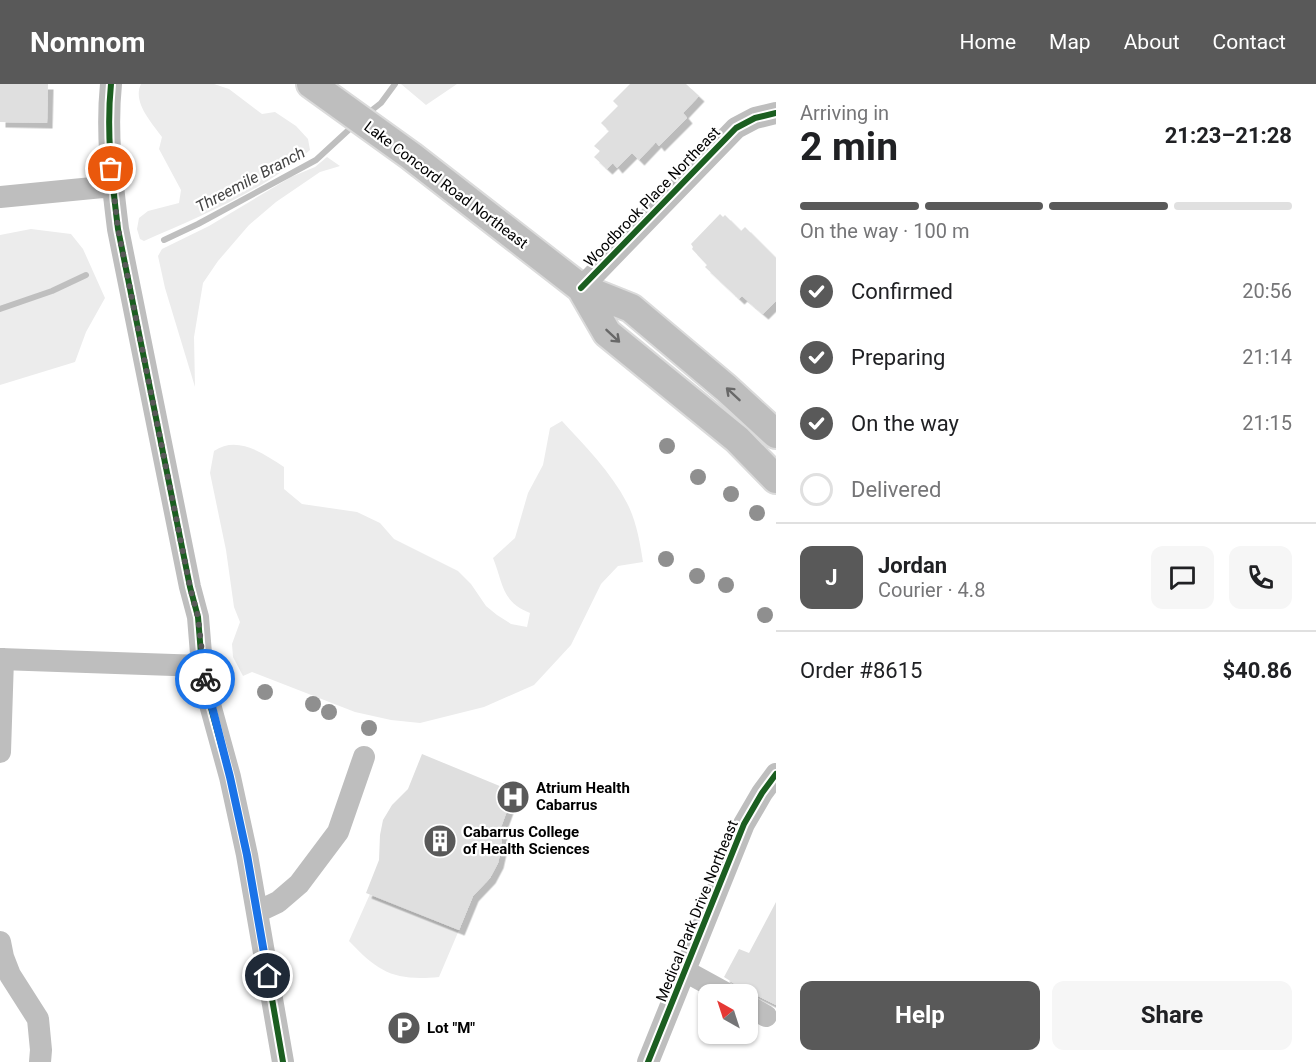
<!DOCTYPE html>
<html lang="en">
<head>
<meta charset="utf-8">
<style>
	body { margin:0; font-family:Roboto,sans-serif; background:#f6f6f6; color:#202124; height:100vh; display:flex; flex-direction:column; font-size:22px; white-space:nowrap }
	* { box-sizing:border-box; margin:0 }
	p { font-size:20px; color:#757577 }
	.icon { flex:none; width:33px; height:33px; fill:none; stroke:currentColor; stroke-width:2; stroke-linecap:round; stroke-linejoin:round }
	.map { position:relative; flex:1; overflow:hidden }
	.details { display:flex; flex-direction:column; background:#fff; width:540px }
	.details>* { flex:none }
	.needle { width:39px; rotate:321deg }
	.tools { position:absolute; left:698px; top:900px; display:grid; gap:12px }
	.tools a { display:grid; place-items:center; width:60px; height:60px; border-radius:12px; background:#fff; box-shadow:0 2px 4px #0004; font-size:30px }
	.pin { position:absolute; display:grid; place-items:center; width:51px; height:51px; color:#fff; margin:-26px; border:3px solid #fff; border-radius:50%; box-shadow:0 2px 6px #0007 }
	.courier { position:absolute; display:grid; place-items:center; width:60px; height:60px; margin:-30px; border:4px solid #1a73e8; border-radius:50%; background:#fff; color:#222; box-shadow:0 2px 8px #0007 }
	.headline em { font-style:normal; font-weight:700 }
	.headline div { display:flex; flex-direction:column-reverse }
	.headline { display:flex; align-items:center; justify-content:space-between; height:102px; padding:0 24px }
	h1 { font-size:39px; font-weight:700; line-height:45px }
	.bar { display:grid; grid-template-columns:repeat(4,1fr); gap:9px 6px; align-content:center; height:72px; padding:0 24px }
	.bar i { height:8px; border-radius:4px; background:#e0e0e0 }
	.bar .selected { background:#595959 }
	.bar p { grid-column:span 4 }
	.line { display:flex; align-items:center; gap:15px; padding:0 24px; border-top:2px solid #e0e0e0 }
	.line div { flex:1 }
	.round { display:grid; place-items:center; flex:none; width:63px; height:63px; border-radius:12px; background:#f6f6f6 }
	ol { padding:0 24px; list-style:none }
	li { display:flex; align-items:center; gap:18px; height:66px }
	li p { margin-inline-start:auto }
	li .icon { padding:6px; border-radius:50%; background:#595959; color:#fff; stroke-width:4 }
	li:last-child { color:#757577 }
	li i { width:33px; height:33px; border:3px solid #e0e0e0; border-radius:50% }
	.cta { display:flex; gap:12px; margin-top:auto; padding:12px 24px }
	.cta a { flex:1; height:69px; border-radius:12px; background:#595959; color:#fff; font-size:24px; font-weight:700; line-height:69px; text-align:center }
	.cta a+a { background:#f6f6f6; color:#202124 }
	header { display:flex; align-items:center; gap:36px; box-sizing:border-box; height:84px; padding:0 30px; background:#595959; color:#fff }
	header strong { font-size:28px }
	nav { display:flex; gap:33px; margin-inline-start:auto; font-size:21px }
	main { display:flex; flex:1; min-height:0 }
	.map>svg:first-child { display:block }
	.green { fill:#ececec }
	.lines { fill:none; stroke-linecap:round; stroke-linejoin:round }
	.stream { stroke:#bfbfbf; stroke-width:6 }
	.building { fill:#dfdfdf; filter:url(#shadow) }
	.major-casing { stroke:#dbdbdb; stroke-width:32 }
	.minor { stroke:#bebebe; stroke-width:22 }
	.major { stroke:#bebebe; stroke-width:28 }
	.cycleway-casing { stroke:#fff; stroke-width:10 }
	.cycleway { stroke:#1b5e20; stroke-width:6 }
	.tree { fill:#8f8f8f }
	.oneway { stroke:#686868 }
	.done { stroke:#595959; stroke-width:6; stroke-dasharray:0 10.8 }
	.route { stroke:#1a73e8; stroke-width:8 }
	.labels { text-anchor:middle; stroke-width:4.5; stroke-linejoin:round; paint-order:stroke }
	.street-label { font-size:15px; fill:#000; stroke:#fff }
	.poi-label { font-size:15px; font-weight:bold; fill:#000; stroke:#fff; text-anchor:start }
	.water-label { font-size:16px; font-style:italic; fill:#444; stroke:#fff }
</style>
</head>
<body>
<header>
<strong>Nomnom</strong>
<nav><a>Home</a><a>Map</a><a>About</a><a>Contact</a></nav>
</header>
<main>
<div class="map">
<svg width="776" height="978" viewBox="0 0 776 978">
	<defs>
		<filter id="shadow"><feDropShadow dx="5.5" dy="5.5" stdDeviation="0" flood-color="#0004"/></filter>
	</defs>
	<rect width="100%" height="100%" fill="#fff"/>
	<!-- green -->
	<path class="green" d="M141 0H214L229 5 262 30 275 28 296 42 308 55 310 66C263 107 201 132 144 157L140 155 137 145 139 134 148 127 179 119 181 106 159 65 162 53C152 39 132 18 141 0Z
		M401 0H457L426 21Z
		M327 73 340 82 320 88 276 118 249 141 218 177 203 199 194 253 195 303 165 204 158 172 162 165 209 142 291 93 315 83Z
		M31 145 71 150 83 165 105 214 86 248 75 278 0 301V151Z
		M562 337C585 362 611 388 627 419 636 436 640 458 643 478L618 482 601 500 571 561 534 601 484 623 420 639 391 636 355 628 252 588 243 592 233 573 232 560 240 538 234 523 226 466 210 389 214 367C237 351 263 369 284 383V405L302 420 357 428 380 439 394 455 458 487 471 500 486 522 497 531 511 540 527 543 530 529C501 518 503 498 493 474L515 454 528 409 543 381 550 344Z
		M370 810 459 846 439 893C395 897 379 889 349 857Z"/>
	<g class="lines">
		<!-- stream -->
		<path class="stream" d="M367 30 381 19 395 0
			M164 156 198 140 316 76 354 41
			M0 225 52 207 86 191"/>
	</g>
	<!-- building -->
	<path class="building" d="M0 0H48L47 39 0 38Z
		M630 0H686L699 12 683 29 687 34 659 62 656 58 639 76 632 69 617 84 613 79 607 85 594 73 600 67 594 62 609 47 601 39 618 22 613 17Z
		M720 130 723 133 725 131 741 147 745 143 776 174V217L763 230 742 212 739 215 705 183 707 181 692 165 693 163 691 160Z
		M422 670 514 708 501 743 502 761 498 779 490 794 473 812 459 846 366 809 379 776 380 751 383 736 392 721 408 705Z
		M776 818V921L738 902 724 893 739 865 749 869Z"/>
	<g class="lines">
		<defs>
			<path id="major" d="M311 0 411 72 581 204 631 224 726 304 776 350
				M581 204 607 249 737 355 776 395"/>
		</defs>
		<!-- major casing -->
		<use href="#major" class="major-casing"/>
		<!-- minor -->
		<path class="minor" d="M111 0C106 49 112 96 118 145L190 503 198 533 202 582 206 606 230 693 247 771 283 978
			M0 113 113 102
			M581 204 736 44 755 34 776 29
			M0 575 202 582
			M0 668 3 575
			M257 828 278 818 299 800 338 748 364 673
			M0 858 3 873 10 891 38 935 41 966 40 978
			M685 887 727 910
			M747 921 766 932
			M648 978 744 740 762 709 776 690"/>
		<!-- major -->
		<use href="#major" class="major"/>
		<defs>
			<path id="cycleway" d="M111 0C106 49 112 96 118 145L190 503 198 533 202 582 206 606 230 693 247 771 283 978
				M581 204 736 44 755 34 776 29
				M648 978 744 740 762 709 776 690"/>
		</defs>
		<!-- cycleway casing -->
		<use href="#cycleway" class="cycleway-casing"/>
		<!-- cycleway -->
		<use href="#cycleway" class="cycleway"/>
	</g>
	<!-- trees -->
	<g class="tree">
		<circle cx="667" cy="362" r="8"/>
		<circle cx="698" cy="393" r="8"/>
		<circle cx="731" cy="410" r="8"/>
		<circle cx="757" cy="429" r="8"/>
		<circle cx="666" cy="475" r="8"/>
		<circle cx="697" cy="492" r="8"/>
		<circle cx="726" cy="501" r="8"/>
		<circle cx="765" cy="531" r="8"/>
		<circle cx="265" cy="608" r="8"/>
		<circle cx="313" cy="620" r="8"/>
		<circle cx="329" cy="628" r="8"/>
		<circle cx="369" cy="644" r="8"/>
	</g>
	<!-- one-way arrows -->
	<defs><path id="oneway-shaft" d="M-6 0H5M1.5-3L5.5 0L1.5 3" fill="none" stroke-width="1.6" stroke-linecap="round" stroke-linejoin="round" transform="scale(1.5)"/></defs>
	<g class="oneway">
		<use href="#oneway-shaft" transform="translate(613 252) rotate(43)"/>
		<use href="#oneway-shaft" transform="translate(733 310) rotate(-137)"/>
	</g>
	<g class="lines">
		<!-- done -->
		<path class="done" d="M111 85 118 145 190 503 198 533 205 595"/>
		<!-- route -->
		<path class="route" d="M205 595 230 693 247 771 268 892"/>
	</g>
	<!-- icons -->
	<defs>
		<symbol id="hospital-disc" viewBox="-11 -11 22 22"><circle r="9.5" fill="#595959" stroke="#fff"/><path d="M-5-5h3v3.5h4V-5h3V5h-3V1.5h-4V5h-3Z" fill="#fff"/></symbol>
		<symbol id="building-disc" viewBox="-11 -11 22 22"><circle r="9.5" fill="#595959" stroke="#fff"/><path d="M-4-6H4V6H1V3H-1V6H-4ZM-2.5-4.3h1.7v1.8h-1.7ZM.8-4.3h1.7v1.8H.8ZM-2.5-1h1.7V.8h-1.7ZM.8-1h1.7V.8H.8Z" fill="#fff"/></symbol>
		<symbol id="parking-disc" viewBox="-11 -11 22 22"><circle r="9.5" fill="#595959" stroke="#fff"/><path d="M-3.5-5.5H1a3.5 3.5 0 0 1 0 7H-1V5.5H-3.5ZM-1-3.4V-.6H.8a1.4 1.4 0 0 0 0-2.8Z" fill="#fff"/></symbol>
	</defs>
	<g fill-rule="evenodd">
		<use href="#hospital-disc" x="494" y="694" width="38" height="38"/>
		<use href="#building-disc" x="421" y="738" width="38" height="38"/>
		<use href="#parking-disc" x="385" y="925" width="38" height="38"/>
	</g>
	<g class="labels">
		<!-- street labels -->
		<g class="street-label">
			<text transform="translate(446 101) rotate(37)" y="5">Lake Concord Road Northeast</text>
			<text transform="translate(652 113) rotate(-46)" y="5">Woodbrook Place Northeast</text>
			<text transform="translate(697 827) rotate(-68)" y="5">Medical Park Drive Northeast</text>
		</g>
		<!-- poi labels -->
		<g class="poi-label">
			<text x="536" y="709">Atrium Health<tspan x="536" dy="17">Cabarrus</tspan></text>
			<text x="463" y="753">Cabarrus College<tspan x="463" dy="17">of Health Sciences</tspan></text>
			<text x="427" y="949">Lot "M"</text>
		</g>
		<!-- water labels -->
		<g class="water-label">
			<text transform="translate(250 95) rotate(-28)" y="6">Threemile Branch</text>
		</g>
	</g>
</svg>
<div class="tools">
<a><svg class="needle" viewBox="-14 -14 28 28"><path d="M0-13l5 13h-10z" fill="#e53935"/><path d="M0 13l5-13h-10z" fill="#757577"/></svg></a>
</div>
<div class="pin" style="left:111px;top:85px;background:#ea580c"><svg class="icon" aria-label="bag" viewBox="0 0 24 24"><path d="M5 8h14l-1 12H6zM9 8a3 3 0 0 1 6 0"/></svg></div>
<div class="pin" style="left:268px;top:892px;background:#1f2937"><svg class="icon" aria-label="home" viewBox="0 0 24 24"><path d="M3 11l9-7 9 7M6 9v11h12V9"/></svg></div>
<div class="courier" style="left:205px;top:595px"><svg class="icon" aria-label="bike" viewBox="0 0 24 24"><circle cx="6" cy="16" r="4"/><circle cx="18" cy="16" r="4"/><path d="M6 16l4-8h5l3 8M10 8l3 8H6M13 5h3"/></svg></div>
</div>
<section class="details">
<div class="headline"><div><h1>2 min</h1><p>Arriving in</p></div><em>21:23–21:28</em></div>
<div class="bar"><i class="selected"></i><i class="selected"></i><i class="selected"></i><i></i><p>On the way · 100 m</p></div>
<ol>
<li><svg class="icon" aria-label="check" viewBox="0 0 24 24"><path d="M5 12l5 5 9-10"/></svg>Confirmed<p>20:56</p></li>
<li><svg class="icon" aria-label="check" viewBox="0 0 24 24"><path d="M5 12l5 5 9-10"/></svg>Preparing<p>21:14</p></li>
<li><svg class="icon" aria-label="check" viewBox="0 0 24 24"><path d="M5 12l5 5 9-10"/></svg>On the way<p>21:15</p></li>
<li><i></i>Delivered</li>
</ol>
<div class="line" style="height:108px"><b class="round" style="background:#595959;color:#fff">J</b><div><b>Jordan</b><p>Courier · 4.8</p></div><a class="round"><svg class="icon" aria-label="chat" viewBox="0 0 24 24"><path d="M4 5h16v11H9l-5 4z"/></svg></a><a class="round"><svg class="icon" aria-label="phone" viewBox="0 0 24 24"><path d="M5 4h4l2 5-3 2q2 4 5 5l2-3 5 2v4C11 20 4 13 5 4z"/></svg></a></div>
<div class="line" style="height:78px"><div>Order #8615</div><b>$40.86</b></div>
<div class="cta"><a>Help</a><a>Share</a></div>
</section>
</main>
</body>
</html>
